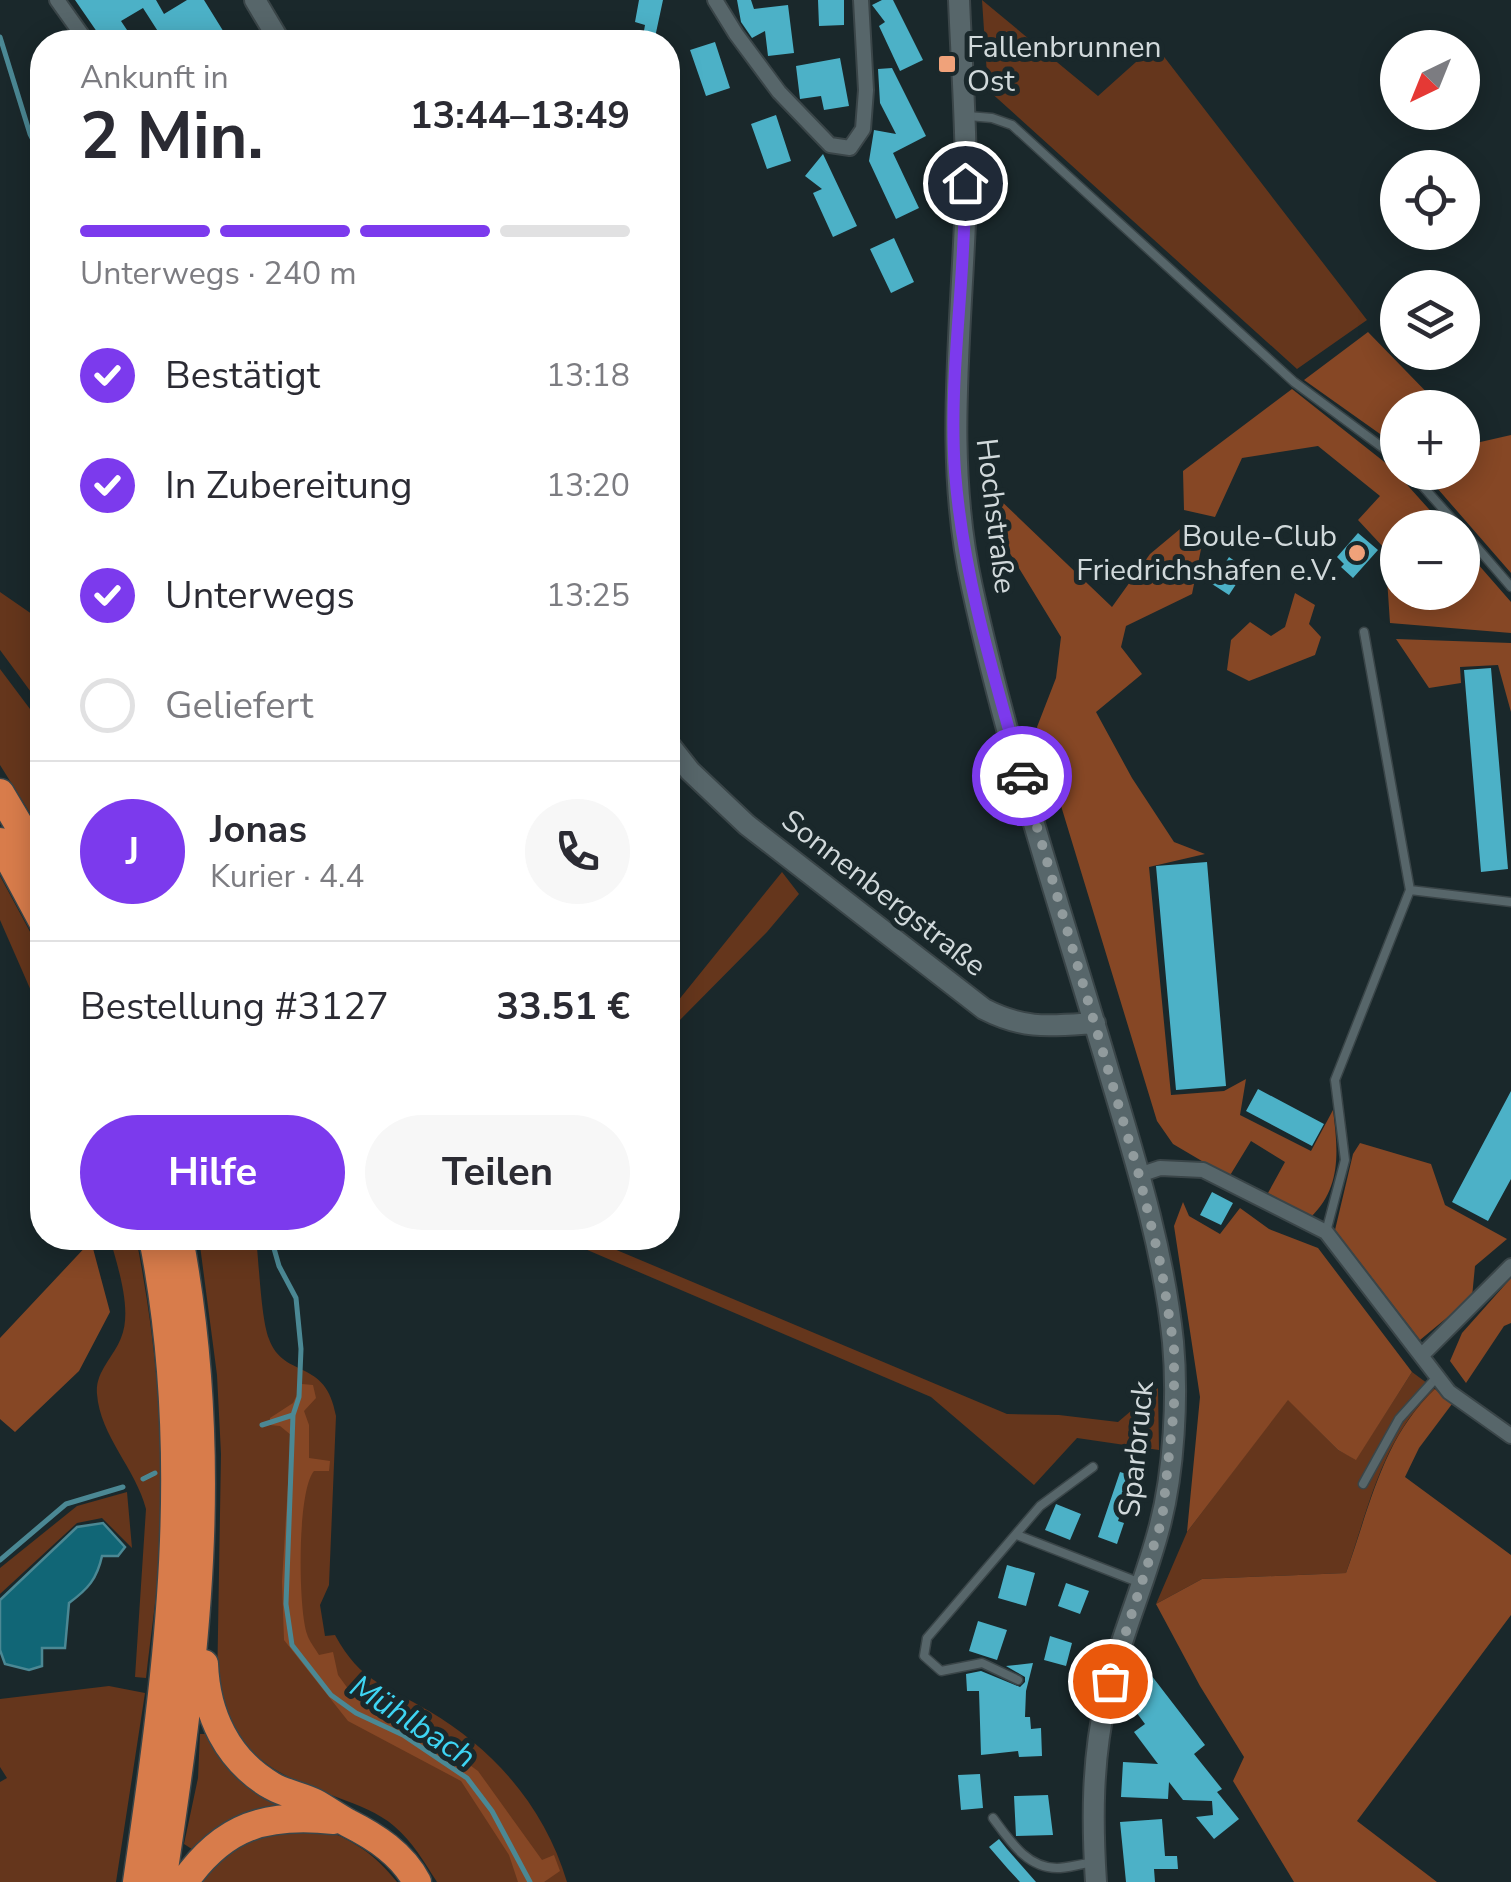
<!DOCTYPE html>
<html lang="de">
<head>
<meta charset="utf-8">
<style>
	body { margin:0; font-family:"Nunito Sans",sans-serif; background:#f7f7f7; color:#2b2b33; height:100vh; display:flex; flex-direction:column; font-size:38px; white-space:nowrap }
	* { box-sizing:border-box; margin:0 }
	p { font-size:32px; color:#7c7c81 }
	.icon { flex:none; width:55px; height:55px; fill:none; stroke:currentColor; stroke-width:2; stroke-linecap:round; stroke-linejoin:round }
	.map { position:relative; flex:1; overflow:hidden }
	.details { position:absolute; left:30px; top:30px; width:650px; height:1220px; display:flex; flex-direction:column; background:#fff; border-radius:40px; box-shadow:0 5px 25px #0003 }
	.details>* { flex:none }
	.needle { width:65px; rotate:223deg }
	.fabs { position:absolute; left:1380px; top:30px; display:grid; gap:20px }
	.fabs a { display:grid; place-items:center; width:100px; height:100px; border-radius:50%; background:#fff; box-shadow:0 5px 25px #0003; font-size:50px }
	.pin { position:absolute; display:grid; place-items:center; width:85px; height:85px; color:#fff; margin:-42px; border:5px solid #fff; border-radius:50%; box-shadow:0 2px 10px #0007 }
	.courier { position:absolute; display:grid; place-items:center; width:100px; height:100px; margin:-50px; border:8px solid #7c3aed; border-radius:50%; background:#fff; color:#222; box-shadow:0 2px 12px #0007 }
	.headline em { font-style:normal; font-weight:700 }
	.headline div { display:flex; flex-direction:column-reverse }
	.headline { display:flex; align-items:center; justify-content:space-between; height:170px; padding:0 50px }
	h1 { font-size:65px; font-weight:700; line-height:75px }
	.bar { display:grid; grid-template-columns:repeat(4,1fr); gap:15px 10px; align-content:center; height:120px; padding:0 50px }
	.bar i { height:12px; border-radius:8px; background:#e1e1e2 }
	.bar .selected { background:#7c3aed }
	.bar p { grid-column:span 4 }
	.line { display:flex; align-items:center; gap:25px; padding:0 50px; border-top:2px solid #e1e1e2 }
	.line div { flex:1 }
	.round { display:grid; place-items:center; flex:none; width:105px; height:105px; border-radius:52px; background:#f7f7f7 }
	ol { padding:0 50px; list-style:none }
	li { display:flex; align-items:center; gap:30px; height:110px }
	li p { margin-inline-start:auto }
	li .icon { padding:10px; border-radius:50%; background:#7c3aed; color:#fff; stroke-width:4 }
	li:last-child { color:#7c7c81 }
	li i { width:55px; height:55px; border:5px solid #e1e1e2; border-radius:50% }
	.action { display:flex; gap:20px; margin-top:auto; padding:20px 50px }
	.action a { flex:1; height:115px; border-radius:60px; background:#7c3aed; color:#fff; font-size:40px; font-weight:700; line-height:115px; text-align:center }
	.action a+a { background:#f7f7f7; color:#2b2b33 }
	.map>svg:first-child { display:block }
	.green { fill:#65361c }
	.forest { fill:#864725 }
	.water { fill:#116676; stroke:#4b8894; stroke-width:2.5 }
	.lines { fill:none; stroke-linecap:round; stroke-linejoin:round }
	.stream { stroke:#4b8894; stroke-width:5 }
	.building { fill:#4cb1c7 }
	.lane-casing { stroke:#3a4548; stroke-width:11 }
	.street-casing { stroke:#3a4548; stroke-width:18 }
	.secondary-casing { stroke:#3a4548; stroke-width:24 }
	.highway-casing { stroke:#3a4548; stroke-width:31 }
	.lane { stroke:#57666a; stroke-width:8 }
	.street { stroke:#57666a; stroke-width:14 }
	.secondary { stroke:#57666a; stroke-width:20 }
	.highway { stroke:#d87c4b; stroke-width:28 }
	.done { stroke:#919b9d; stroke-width:10; stroke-dasharray:0 18 }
	.route { stroke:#7c3aed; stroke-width:12 }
	.poi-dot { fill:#f0a27a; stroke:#1a282b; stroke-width:4 }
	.labels { text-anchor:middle; stroke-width:10; stroke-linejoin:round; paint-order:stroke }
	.poi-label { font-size:30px; fill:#d1d9db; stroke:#1a282b; text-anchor:start }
	.street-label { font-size:30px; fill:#d1d9db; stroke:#1a282b }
	.water-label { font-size:32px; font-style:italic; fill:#3ed5f3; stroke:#1a282b }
</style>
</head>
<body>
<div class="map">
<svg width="1511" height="1882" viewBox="0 0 1511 1882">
	<rect width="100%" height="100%" fill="#1a282b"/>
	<!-- green -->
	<path class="green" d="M982 0 1098 96 1155 45 1367 320 1297 369 988 90Z
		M0 592 42 621V707L0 650Z
		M0 669 42 725V832L0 765Z
		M782 872 799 894 767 932 675 1025 668 1042 669 1012Z
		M0 876 42 954V1016L0 920Z
		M110 1238H136C156 1338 165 1439 161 1542 158 1587 151 1633 146 1678L135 1677 146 1509C136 1469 100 1436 97 1394 95 1372 113 1358 121 1338 133 1309 117 1266 110 1238Z
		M199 1238H256C259 1262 261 1319 269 1339 284 1380 326 1357 336 1416L329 1585 320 1605 325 1636 335 1635C361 1683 386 1685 429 1711 495 1750 545 1808 567 1882H437C424 1862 413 1842 394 1826 379 1813 358 1805 339 1798 276 1774 239 1759 217 1691L221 1454 217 1375Z
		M587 1238H608L607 1246 1007 1414 1059 1415 1118 1422 1158 1388 1159 1450 1077 1438 1034 1485 931 1397 585 1249Z
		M1412 1372 1435 1389C1382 1438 1369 1507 1346 1573L1202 1579 1156 1604 1187 1532 1288 1399 1338 1450 1356 1459Z
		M127 1492 132 1548 102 1518 77 1523 0 1594V1568L77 1506Z
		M109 1686 145 1693 116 1882H0V1782L7 1778 0 1767V1699Z
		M200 1734H206L222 1756 286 1805C243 1812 228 1825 195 1851L184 1844 198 1778Z
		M320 1828C353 1840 375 1854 397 1882H192L253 1831Z"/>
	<!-- forest -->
	<path class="forest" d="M1368 332 1441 407 1398 408 1397 446 1304 380Z
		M1292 389 1392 468 1445 527 1398 528V592H1462L1463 547 1511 602V633L1390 623 1385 549 1358 520 1380 496 1318 446 1242 458 1215 517 1184 510 1183 471Z
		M1463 430 1476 443 1511 435V573L1424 473 1462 472Z
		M996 496 1112 607 1150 554 1186 524 1203 539 1192 594 1126 626 1121 647 1142 674 1096 712 1132 778 1174 842 1205 854 1149 867 1171 1095 1224 1091 1246 1079 1240 1115 1311 1151 1333 1110C1338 1150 1342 1187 1311 1217L1268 1193 1285 1162 1251 1141 1229 1177 1173 1144 1157 1121 1037 727 1056 678 1061 637 997 532Z
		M1295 593 1315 605 1309 624 1321 637 1315 655 1249 681 1227 670 1231 640 1250 622 1271 636 1285 627Z
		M1396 639 1511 643V712L1498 665 1460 667 1461 683 1429 688Z
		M1360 1143 1431 1164 1445 1205 1507 1239 1475 1266 1472 1297 1420 1340 1335 1230 1353 1154Z
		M1183 1202 1189 1216 1220 1234 1240 1208 1269 1229 1318 1248 1412 1372 1356 1460 1338 1450 1288 1400 1187 1532 1200 1397 1174 1226Z
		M91 1241 110 1312 79 1371 15 1432 0 1419V1338Z
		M1511 1278V1323L1504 1326 1466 1383 1450 1361 1462 1333Z
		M302 1384 313 1385 316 1398 304 1411 309 1425V1458L330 1461 329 1471H314C297 1491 298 1607 307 1634 309 1641 315 1648 319 1655L333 1652 338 1675 354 1697 423 1731 478 1771 542 1860 554 1855 560 1871 544 1882H518L509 1855 461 1781 348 1721 284 1640 282 1582 291 1435 280 1426 270 1425V1418L293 1403Z
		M1435 1389 1452 1404 1419 1448 1405 1477 1511 1555V1615L1357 1821 1437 1882H1294L1233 1781 1244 1757 1200 1686 1156 1604 1202 1579 1346 1573C1370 1507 1382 1439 1435 1389Z"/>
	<!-- water -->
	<path class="water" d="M103 1523 125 1547 118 1556H102C97 1579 88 1589 69 1603L65 1648H42V1666L29 1670 5 1664 0 1650V1600L77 1527Z"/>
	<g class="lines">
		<!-- stream -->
		<path class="stream" d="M0 37 30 134 42 157
			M271 1238 279 1266 296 1298 301 1349 299 1397 293 1415 286 1604 292 1645 331 1695 356 1713 403 1735 467 1778 492 1811 530 1882
			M262 1425 293 1415
			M143 1479 155 1473
			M0 1560 66 1504 123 1487"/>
	</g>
	<!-- building -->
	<path class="building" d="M75 0H156L164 14 187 0H204L230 42H144L159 33 143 8 121 21 135 42H104Z
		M639 0H663L654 42H642L645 25 635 22Z
		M737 0H751L754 9 788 5 794 53 768 56 765 31 752 38 741 22Z
		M818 0H844V25L819 26Z
		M882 0H893L923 60 900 71 879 26 885 22 872 5Z
		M715 42 730 88 706 96 690 50Z
		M840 58 849 106 824 110 821 96 800 99 796 66Z
		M892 68 926 136 893 153 919 208 896 219 869 161 874 130 896 134 880 103 878 69Z
		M776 115 791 161 767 169 751 124Z
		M823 154 857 226 833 237 813 193 822 189 805 176Z
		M894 238 914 282 891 293 870 249Z
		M1358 533 1378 550 1353 578 1341 567 1344 564 1337 557Z
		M1229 557 1246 569 1229 595 1212 584Z
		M1491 668 1508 869 1481 872 1464 670Z
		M1207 862 1226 1086 1176 1090 1156 866Z
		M1258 1089 1324 1124 1312 1146 1246 1111Z
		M1511 1091V1179L1488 1221 1452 1202Z
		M1212 1192 1233 1203 1221 1225 1200 1215Z
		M1120 1472 1133 1476 1118 1521 1124 1523 1117 1544 1098 1537Z
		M1056 1504 1081 1514 1070 1540 1045 1530Z
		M1007 1565 1035 1573 1026 1606 998 1598Z
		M1066 1583 1089 1591 1080 1614 1058 1606Z
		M978 1621 1007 1630 997 1660 969 1651Z
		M1050 1636 1072 1643 1066 1666 1044 1660Z
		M1033 1663 1026 1691 1025 1717H1030L1031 1729 1041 1728 1042 1756 1019 1757 1018 1751 981 1755 979 1691H967L966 1674 981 1671 1020 1687 1025 1682V1677L1006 1666Z
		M1148 1671 1205 1745 1194 1754 1222 1789 1217 1792 1239 1819 1214 1839 1196 1817 1213 1815 1212 1801 1183 1800 1169 1782 1168 1799 1121 1797 1123 1762 1158 1764 1134 1732 1145 1724 1122 1693Z
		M980 1774 983 1808 961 1810 958 1775Z
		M1048 1795 1053 1835 1016 1836 1014 1796Z
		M1162 1819 1165 1856H1177L1178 1869H1154L1155 1882H1126L1120 1822Z
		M999 1839 1007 1849 1036 1882H1020L1008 1869 989 1847Z"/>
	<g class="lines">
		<defs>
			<path id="lane" d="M968 116 992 118 1012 125 1294 382 1398 459
				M1410 472 1460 528
				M1462 530 1511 587
				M1364 632 1410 890
				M1326 1232 1345 1160 1335 1080 1410 890 1511 902
				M1363 1484 1399 1419 1436 1378
				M1017 1535 1138 1582
				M1018 1680 982 1663 941 1671 924 1656 927 1638 1040 1506 1093 1467
				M993 1818C1010 1841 1027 1868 1057 1868 1068 1868 1079 1864 1091 1863"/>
			<path id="street" d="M57 0 87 42
				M715 0 736 34 779 92 830 145 850 148 863 129 866 90 861 0
				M1139 1175 1160 1168 1203 1170 1326 1232 1449 1392 1511 1436
				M1422 1355 1511 1266"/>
			<path id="secondary" d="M255 0 280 42
				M959 0C962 74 968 148 965 222 960 345 945 465 972 587 1006 744 1057 898 1103 1052 1131 1147 1163 1243 1173 1342 1178 1397 1174 1471 1160 1525 1145 1584 1119 1639 1106 1699 1092 1759 1092 1821 1096 1882
				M668 743 690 771 747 825 984 1009C1025 1030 1050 1026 1095 1023"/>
			<path id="highway" d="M0 793 42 864
				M0 842 42 920
				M204 1664C206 1714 227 1760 272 1786 286 1794 301 1796 315 1803 326 1809 337 1817 348 1823 376 1837 402 1854 417 1882
				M137 1882C169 1664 196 1457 153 1238
				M162 1882C196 1659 221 1462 179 1238
				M184 1882C224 1825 266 1813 334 1820"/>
		</defs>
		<!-- lane casing -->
		<use href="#lane" class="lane-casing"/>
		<!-- street casing -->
		<use href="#street" class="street-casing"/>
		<!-- secondary casing -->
		<use href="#secondary" class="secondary-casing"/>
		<!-- highway casing -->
		<use href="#highway" class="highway-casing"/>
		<!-- lane -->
		<use href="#lane" class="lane"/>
		<!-- street -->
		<use href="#street" class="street"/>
		<!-- secondary -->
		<use href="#secondary" class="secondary"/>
		<!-- highway -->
		<use href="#highway" class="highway"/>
	</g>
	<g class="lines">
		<!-- done -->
		<path class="done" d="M1022 776 1139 1175 1161 1266 1174 1347V1408L1162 1520 1110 1681"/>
		<!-- route -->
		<path class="route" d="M965 183C966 279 948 376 955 472 963 576 994 676 1022 776"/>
	</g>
	<!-- markers -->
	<g class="poi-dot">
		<rect x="937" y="54" width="20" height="20" rx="5"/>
		<circle cx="1357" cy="553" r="10"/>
	</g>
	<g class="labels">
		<!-- poi labels -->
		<g class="poi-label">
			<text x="967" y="57">Fallenbrunnen<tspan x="967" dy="34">Ost</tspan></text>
			<text x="1337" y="546" text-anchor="end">Boule-Club<tspan x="1337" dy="34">Friedrichshafen e.V.</tspan></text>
		</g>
		<!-- street labels -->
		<g class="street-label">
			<text transform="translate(996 516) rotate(83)" y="10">Hochstraße</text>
			<text transform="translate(884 893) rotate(38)" y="10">Sonnenbergstraße</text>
			<text transform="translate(1136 1449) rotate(-84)" y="10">Sparbruck</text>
		</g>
		<!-- water labels -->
		<g class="water-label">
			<text transform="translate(413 1721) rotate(33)" y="11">Mühlbach</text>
		</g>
	</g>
</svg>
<div class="fabs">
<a><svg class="needle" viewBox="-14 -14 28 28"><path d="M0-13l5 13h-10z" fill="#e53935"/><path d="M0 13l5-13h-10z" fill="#7c7c81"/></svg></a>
<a><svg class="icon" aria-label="locate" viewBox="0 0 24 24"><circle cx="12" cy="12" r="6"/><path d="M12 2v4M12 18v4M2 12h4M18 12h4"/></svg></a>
<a><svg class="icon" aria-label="layers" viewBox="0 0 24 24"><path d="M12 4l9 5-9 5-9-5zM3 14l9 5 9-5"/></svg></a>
<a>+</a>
<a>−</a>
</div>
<div class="pin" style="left:1110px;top:1681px;background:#ea580c"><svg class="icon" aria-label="bag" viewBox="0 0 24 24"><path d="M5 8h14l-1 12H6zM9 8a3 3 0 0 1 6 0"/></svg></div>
<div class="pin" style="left:965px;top:183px;background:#1f2937"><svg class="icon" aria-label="home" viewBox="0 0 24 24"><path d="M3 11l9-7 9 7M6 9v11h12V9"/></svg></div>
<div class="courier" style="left:1022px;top:776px"><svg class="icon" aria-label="car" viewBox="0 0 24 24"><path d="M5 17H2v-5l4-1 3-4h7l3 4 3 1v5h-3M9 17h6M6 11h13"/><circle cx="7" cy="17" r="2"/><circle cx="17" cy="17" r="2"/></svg></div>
<section class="details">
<div class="headline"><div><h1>2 Min.</h1><p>Ankunft in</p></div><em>13:44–13:49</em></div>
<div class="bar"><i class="selected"></i><i class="selected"></i><i class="selected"></i><i></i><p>Unterwegs · 240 m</p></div>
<ol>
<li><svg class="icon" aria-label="check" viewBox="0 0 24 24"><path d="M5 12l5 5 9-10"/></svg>Bestätigt<p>13:18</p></li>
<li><svg class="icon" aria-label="check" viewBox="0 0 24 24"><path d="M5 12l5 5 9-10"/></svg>In Zubereitung<p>13:20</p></li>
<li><svg class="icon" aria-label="check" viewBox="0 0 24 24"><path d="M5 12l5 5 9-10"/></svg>Unterwegs<p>13:25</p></li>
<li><i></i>Geliefert</li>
</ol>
<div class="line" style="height:180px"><b class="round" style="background:#7c3aed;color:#fff">J</b><div><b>Jonas</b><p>Kurier · 4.4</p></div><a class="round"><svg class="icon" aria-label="phone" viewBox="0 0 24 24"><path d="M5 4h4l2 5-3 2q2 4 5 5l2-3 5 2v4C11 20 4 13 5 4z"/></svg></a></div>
<div class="line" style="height:130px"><div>Bestellung #3127</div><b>33.51 €</b></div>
<div class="action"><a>Hilfe</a><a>Teilen</a></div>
</section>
</div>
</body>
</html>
